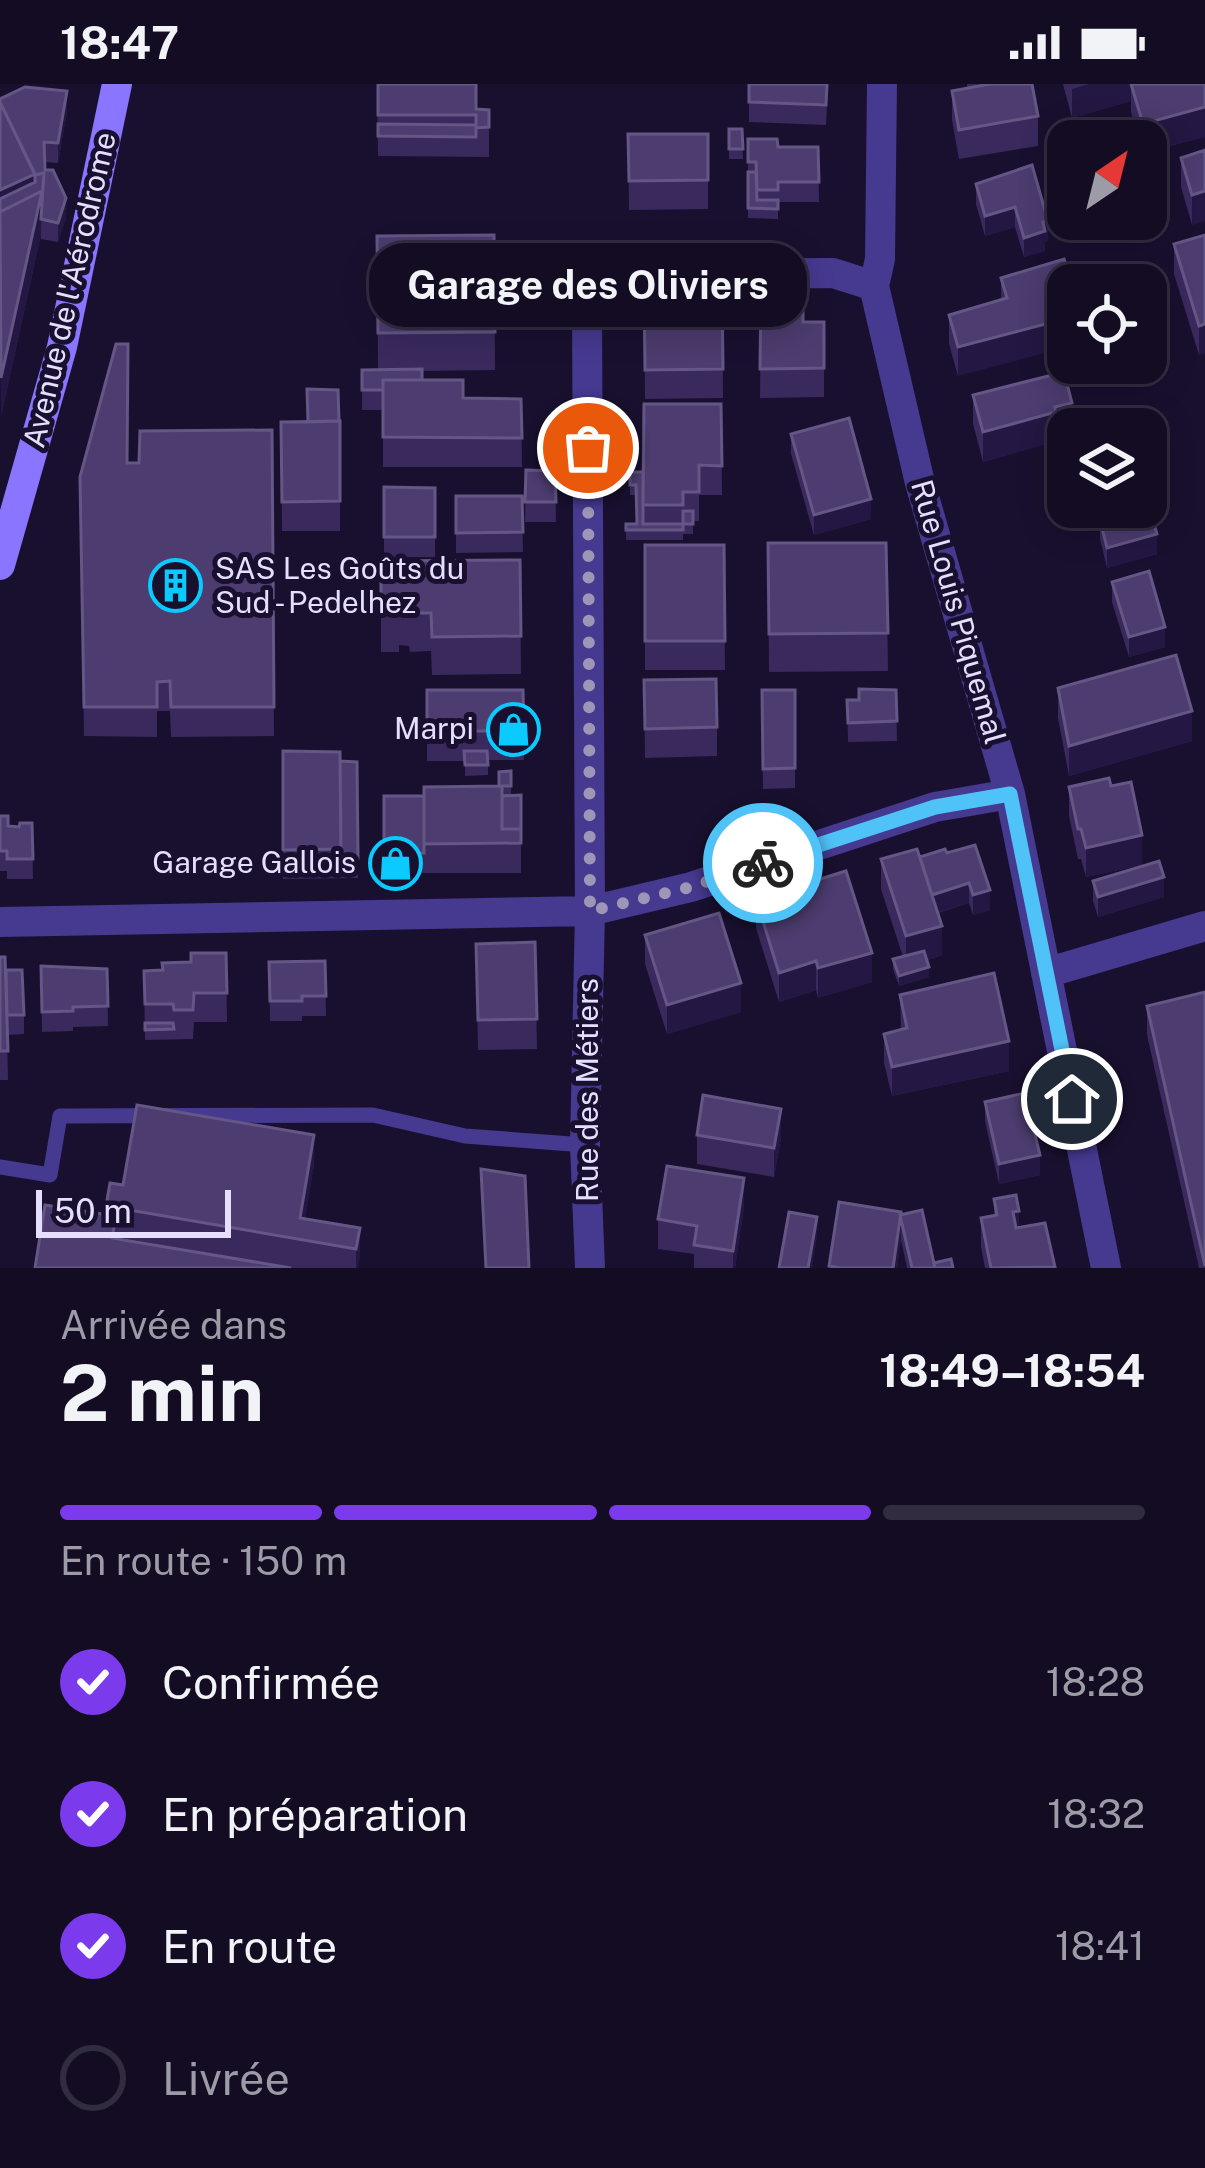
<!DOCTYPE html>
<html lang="fr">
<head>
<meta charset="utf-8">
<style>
	body { margin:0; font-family:"Public Sans",sans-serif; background:#1c152b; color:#f1f3f6; height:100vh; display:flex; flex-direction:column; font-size:45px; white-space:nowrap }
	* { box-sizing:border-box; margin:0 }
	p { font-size:39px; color:#9d9ba6 }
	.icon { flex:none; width:66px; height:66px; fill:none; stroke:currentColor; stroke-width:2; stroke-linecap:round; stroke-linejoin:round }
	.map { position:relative; height:1184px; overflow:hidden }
	.panel { display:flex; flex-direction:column; background:#130c23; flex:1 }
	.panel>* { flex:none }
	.needle { width:78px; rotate:35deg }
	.buttons { position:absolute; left:1047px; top:36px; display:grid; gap:24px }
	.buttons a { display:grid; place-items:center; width:120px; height:120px; border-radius:24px; background:#130c23; box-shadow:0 6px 30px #0003,0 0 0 3px #322c41; font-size:60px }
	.scale { position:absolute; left:36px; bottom:30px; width:195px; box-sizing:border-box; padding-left:12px; border:6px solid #e6deff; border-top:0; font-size:33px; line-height:42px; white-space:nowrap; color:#e6deff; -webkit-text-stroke:9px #19102f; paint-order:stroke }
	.pin { position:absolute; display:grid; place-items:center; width:102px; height:102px; color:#fff; margin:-51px; border:6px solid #fff; border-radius:50%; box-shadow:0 3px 12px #0007 }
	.courier { position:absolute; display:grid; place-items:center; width:120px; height:120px; margin:-60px; border:9px solid #4fc3f7; border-radius:50%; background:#fff; color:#222; box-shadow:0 3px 15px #0007 }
	.bubble { position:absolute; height:84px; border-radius:36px; background:#130c23; box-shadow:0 6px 30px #0003,0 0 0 3px #322c41; font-size:39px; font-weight:700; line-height:84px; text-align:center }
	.head em { font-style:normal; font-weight:700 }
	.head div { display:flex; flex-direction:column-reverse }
	.head { display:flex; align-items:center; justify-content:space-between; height:204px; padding:0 60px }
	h1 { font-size:78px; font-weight:700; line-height:90px }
	.bar { display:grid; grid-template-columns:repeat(4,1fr); gap:18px 12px; align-content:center; height:144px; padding:0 60px }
	.bar i { height:15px; border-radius:9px; background:#322c41 }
	.bar .current { background:#7c3aed }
	.bar p { grid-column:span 4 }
	ol { padding:0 60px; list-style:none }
	li { display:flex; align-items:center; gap:36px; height:132px }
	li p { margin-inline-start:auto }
	li .icon { padding:12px; border-radius:50%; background:#7c3aed; color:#fff; stroke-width:4 }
	li:last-child { color:#9d9ba6 }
	li i { width:66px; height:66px; border:6px solid #322c41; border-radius:50% }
	.status { display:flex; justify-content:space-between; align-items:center; height:84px; padding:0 60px; background:#130c23; direction:ltr }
	.status svg { height:33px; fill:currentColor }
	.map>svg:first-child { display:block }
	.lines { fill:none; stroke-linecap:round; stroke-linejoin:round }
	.lane { stroke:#463990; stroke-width:15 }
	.street { stroke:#463990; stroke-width:30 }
	.secondary { stroke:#8975ff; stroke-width:30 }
	.wall { fill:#39295d; fill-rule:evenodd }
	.shaded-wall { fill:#241743 }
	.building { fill:#4c3c6f; stroke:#645685; stroke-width:3 }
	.done { stroke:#9e96b6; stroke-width:12; stroke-dasharray:0 21.6 }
	.route { stroke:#4fc3f7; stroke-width:15 }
	.labels { text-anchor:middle; stroke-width:10; stroke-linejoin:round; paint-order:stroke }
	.street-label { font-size:30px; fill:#e6deff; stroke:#19102f }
	.poi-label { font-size:30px; fill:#e6deff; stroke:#19102f; text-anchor:end }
</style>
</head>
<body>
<div class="status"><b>18:47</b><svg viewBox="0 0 49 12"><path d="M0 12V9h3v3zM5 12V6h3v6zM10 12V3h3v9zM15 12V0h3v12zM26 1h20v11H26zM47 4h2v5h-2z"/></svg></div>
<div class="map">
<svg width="1205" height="1184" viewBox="0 0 1205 1184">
	<rect width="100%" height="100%" fill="#19102f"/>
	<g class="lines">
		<!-- lane -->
		<path class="lane" d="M0 1083 50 1091 60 1032 373 1031 465 1052 585 1061"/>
		<!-- street -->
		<path class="street" d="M1010 710 1106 1184
			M0 838 590 827 691 803 935 723 1010 710 920 399 874 202 880 175 882 0
			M1046 889 1205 842
			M590 1184 585 1061 590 827 587 226 598 203 618 190 833 189 874 202"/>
		<!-- secondary -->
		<path class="secondary" d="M0 481 62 263 117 0"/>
	</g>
	<!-- wall -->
	<path class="wall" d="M377 0 476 25 489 26V73L378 72Z
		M749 0H828L826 41 749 38Z
		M967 0H1032L1038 32V62L959 75 952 36V7L967 4Z
		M1063 0H1205V53L1146 68V57H1139L1131 28V17L1072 34Z
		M0 15 67 27 58 79 44 78 45 86 66 134 58 158 41 155V150L1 333Z
		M729 45H742L743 75H729Z
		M628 50H708V125L629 126Z
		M748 55 778 63H818L819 118H778V135L748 134Z
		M1205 66 1192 141 1181 103V74Z
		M976 100 1048 137V157L1045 158V167L1024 173 1015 143 985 152 976 120Z
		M1117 135H1146L1159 142 1122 153Z
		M494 151 495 286 422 287V296L463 314 521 315 522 383H383V326H362V286H378L377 152Z
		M1205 151V269L1199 271 1174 190V160Z
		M501 163H518V187L501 188Z
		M1064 175 958 292 949 260V231L1001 216V194Z
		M761 199 803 238H824V313L760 314Z
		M644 206 722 207 723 314 645 315Z
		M1063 277 1092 293 1068 300 1072 345H1068V349L1056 352V357L983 378 973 340V311L1064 288Z
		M721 320 722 411H699V437H693V450H683V448V456H626V440H636V411H630V388H643Z
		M340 337V447H282L281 338Z
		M272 346 274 652 171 653 170 627H157V653L84 652 80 393 128 379H139Z
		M791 350 871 435 814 451 791 370Z
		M526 386 555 387 556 438H525Z
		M384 403 435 404V473H384Z
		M456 412H522L523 468 456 469Z
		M1100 436 1157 470 1107 484 1100 455Z
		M768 459H886L888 587 769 588Z
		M645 461H724L725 586H645Z
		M520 476 521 590 432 591 431 567 410 568 409 562 399 561V568H381V477Z
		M1112 498 1165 563 1129 573 1112 518Z
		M644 596 717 643V672L645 674Z
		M1058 604 1192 657 1069 692 1058 634Z
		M427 606H523L524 676H488V691L465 692V677H427Z
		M762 606H795V704L763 705Z
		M896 606 897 657 848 658 847 616H859Z
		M283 667 340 677 357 678 358 794 283 795Z
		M511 687V712L521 711V789H384V712H424L499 702Z
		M1111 702 1142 781 1086 793 1081 775H1078L1069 732V703Z
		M0 732 8 742 19 743 32 739 33 795H7V787H0Z
		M945 765 990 826 973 831 969 819 938 829 942 871 927 876 929 893 899 902 893 885V875L903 873 881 805V775L920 773Z
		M1093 797 1164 813 1098 833 1093 817Z
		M756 815 872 898 818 914 816 906 779 918 756 844Z
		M645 851 741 928 667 950 645 880Z
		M535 858 537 965 478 966 476 860Z
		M226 869 227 938H194L193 955 145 956 144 887 162 886Z
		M0 873 24 931V950L7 951 8 996H0Z
		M325 877 326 932H302V937H270L269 878Z
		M41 882 107 885 108 942 73 943V947L42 948Z
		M900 911 1009 987 892 1012 884 979V950L901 945Z
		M1147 922 1205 1184H1199L1147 951Z
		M985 1018 1040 1091 999 1100 985 1037Z
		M697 1051 781 1054 774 1093 697 1080Z
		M314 1080 305 1134 360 1144 358 1184H35L106 1131V1122L123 1101ZM116 1153 256 1177 116 1155Z
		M994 1115 1019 1144 1055 1184H985L981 1163V1134L994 1132Z
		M839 1118 901 1131 934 1179 953 1184H907L901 1156 897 1184H829Z
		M744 1123 735 1184H694V1170L658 1165V1135Z"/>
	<!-- shaded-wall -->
	<path class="shaded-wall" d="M1089 0H1131V17L1072 34V5Z
		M67 7V27L58 79V59Z
		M1205 23V53L1146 68V57H1143V40Z
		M35 90 42 107 41 150 1 333 0 106Z
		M1205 107V137L1192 141V111Z
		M66 114V134L58 158V139Z
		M1159 122V142L1122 153V135H1146V126Z
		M1015 123V143L985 152V132Z
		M1048 137V157L1045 158V167L1024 173V154L1043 138Z
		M1068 234V263L958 292V263Z
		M1205 240V269L1199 271V242Z
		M1092 283V293L1068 300V290Z
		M1072 319V345H1068V349L1056 352V357L983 378V348Z
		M871 415V435L814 451V431Z
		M1157 450V470L1107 484V464Z
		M1165 543V563L1129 573V553Z
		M1192 627V657L1069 692V662Z
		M1142 751V781L1086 793V764Z
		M1164 793V813L1098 833V813Z
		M969 799V819L929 831V812Z
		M990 806V826L973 831V811Z
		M737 815V825L725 829V819Z
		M942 842V871L906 882V852Z
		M872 869V898L818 914V884Z
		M816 877V906L779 918V889Z
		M929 883V893L899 902V892Z
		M741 899V928L667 950V921Z
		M1009 957V987L892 1012V983Z
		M781 1025V1054L774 1093V1064Z
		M314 1051V1080L302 1156 300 1134Z
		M1040 1071V1091L999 1100V1080Z
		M744 1094V1123L735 1184H733V1167Z
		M1019 1127V1156L1013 1128Z
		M901 1128V1157L897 1184H893Z
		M817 1133V1153L812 1184H808Z
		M360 1144V1173L358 1184H356V1165Z"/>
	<!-- building -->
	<path class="building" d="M378 0H476V25L489 26V43L476 44V31H378Z
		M749 0H827L826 21 749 18Z
		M990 0H1032L1038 32 959 46 952 7Z
		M1131 0H1205V23L1143 40Z
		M25 3 67 7 58 59 44 58 45 86H53L66 114 58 139 41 135 44 89 35 91 0 18V15Z
		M0 18 35 90 0 106Z
		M378 40 476 41V53L378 52Z
		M729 45H742L743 65H729Z
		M628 50H708V96L629 97Z
		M748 55H777L778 63H818L819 98H778V106H757L756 78H748Z
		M1205 66V107L1192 111 1181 74Z
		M1032 81 1048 137 1043 138 1045 147 1024 154 1015 123 985 132 976 100Z
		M748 88H756L757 116H778V125L748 124Z
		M44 89 42 116V107L0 128V115L35 98V91Z
		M1150 92 1159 122 1146 126V93Z
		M42 107 1 294 0 128Z
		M494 151 495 248 378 249 377 152Z
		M1205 151V240L1199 242 1174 160Z
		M501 163H518V177H501Z
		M1064 175 1072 201H1068V234L958 263 949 231 1007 214 1001 194Z
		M1102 192 1105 201H1072Z
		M761 199H803V238H824V284L760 285Z
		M644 206 722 207 723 285 645 286Z
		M116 260H128L127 379H139L140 347 272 346 274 623H171L170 597 157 598V623H84L80 393Z
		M1068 275V279H1091L1092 283 1068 290 1063 277Z
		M422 285V296H383V306H362V286Z
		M1064 288 1072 319 1055 323 1056 328 983 348 973 311Z
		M383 296H463V314L521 315 522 354 383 353Z
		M307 305 338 306 339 337 308 338Z
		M644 320H721L722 382 699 381V408H683V421H643Z
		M849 334 871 415 814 431 791 350Z
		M340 337V417L282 418 281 338Z
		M526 386 555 387 556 418H525Z
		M630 388H643V440H683V446H626V440H637L636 401H630Z
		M384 403 435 404V453H384Z
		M456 412H522L523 448 456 449Z
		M1149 423 1157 450 1107 464 1100 436Z
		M683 427H693V440H683Z
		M768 459H886L888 549 769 550Z
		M645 461H724L725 557H645Z
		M520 476 521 552 432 553 431 529H410L409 523H398L399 530H381V477Z
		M1149 487 1165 543 1129 553 1112 498Z
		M1176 571 1192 627 1069 662 1058 604Z
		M716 595 717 643 645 645 644 596Z
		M859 605 896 606 897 637 848 639 847 616H859Z
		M427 606H523L524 647H427Z
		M762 606H795V684L763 685Z
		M283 667 340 668 341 765 283 766Z
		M464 667H487L488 681H465Z
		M340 677 357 678 358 774H341Z
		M511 687V702H499V688Z
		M1109 694 1111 702 1131 698 1142 751 1086 764 1081 745H1078L1069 703Z
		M502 702V745H521V759L424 760V703Z
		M521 711V745H502V712Z
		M384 712H424V769H384Z
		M0 732H8V742L19 743 20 739H32L33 775H7V767H0Z
		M975 761 990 806 973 811 969 799 932 811 920 773 945 765 947 769Z
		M917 765 942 842 906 852 881 775Z
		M1159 777 1164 793 1098 813 1093 797Z
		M846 787 872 869 818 884 816 877 779 889 756 815Z
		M733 802 737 815 725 819 720 806Z
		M719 829 741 899 667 921 645 851Z
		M535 858 537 935 478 936 476 860Z
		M924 867 929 883 899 892 893 875Z
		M191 869H226L227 909H194L193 926H174L173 920H145L144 887 163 886 162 879 191 878Z
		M0 873H5L8 967H0Z
		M325 877 326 912H302V917H270L269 878Z
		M41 882 107 885 108 922 73 923V927L42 928Z
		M6 886H22L24 931H7Z
		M994 889 1009 957 892 983 884 950 907 944 900 911Z
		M1205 908V1182L1147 922Z
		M145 939H173L174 945 145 946Z
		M1025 1009 1040 1071 999 1080 985 1018Z
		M703 1011 781 1025 774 1064 697 1051Z
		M137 1021 314 1051 300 1134 360 1144 356 1165 106 1122 110 1099 123 1101Z
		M667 1082 744 1094 733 1167 694 1161 697 1142 658 1135Z
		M481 1085 525 1092 529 1184H486Z
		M1016 1111 1019 1127 1013 1128 1016 1144 1045 1139 1055 1183 991 1184 981 1134 997 1131 994 1115Z
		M839 1118 901 1128 893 1184H840L829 1182Z
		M45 1121 116 1132 112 1154 291 1184H35Z
		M922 1126 935 1184H912L900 1131Z
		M789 1128 817 1133 808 1184H779Z
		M951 1175 953 1184H935L934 1179Z"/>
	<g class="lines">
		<!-- done -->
		<path class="done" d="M588 364 590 827 691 803 763 779"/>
		<!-- route -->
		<path class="route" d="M763 779 935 723 1010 710 1072 1015"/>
	</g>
	<!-- icons -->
	<defs>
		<symbol id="building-ring" viewBox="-11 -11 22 22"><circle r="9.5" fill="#19102f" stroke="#0acaff" stroke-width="1.5"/><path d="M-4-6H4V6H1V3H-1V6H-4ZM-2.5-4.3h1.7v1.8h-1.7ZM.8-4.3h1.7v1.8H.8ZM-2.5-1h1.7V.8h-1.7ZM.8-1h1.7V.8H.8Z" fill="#0acaff"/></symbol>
		<symbol id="shop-ring" viewBox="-11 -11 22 22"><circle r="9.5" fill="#19102f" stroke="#0acaff" stroke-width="1.5"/><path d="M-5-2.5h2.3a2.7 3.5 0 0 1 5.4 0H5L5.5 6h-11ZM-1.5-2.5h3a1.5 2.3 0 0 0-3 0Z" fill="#0acaff"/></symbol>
	</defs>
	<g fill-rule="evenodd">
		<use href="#building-ring" x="146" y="472" width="59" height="59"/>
		<use href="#shop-ring" x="484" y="616" width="59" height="59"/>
		<use href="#shop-ring" x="366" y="750" width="59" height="59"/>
	</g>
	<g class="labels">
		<!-- street labels -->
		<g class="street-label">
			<text transform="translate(70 206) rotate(-77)" y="10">Avenue de l'Aérodrome</text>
			<text transform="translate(958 528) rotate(74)" y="10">Rue Louis Piquemal</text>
			<text transform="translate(588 1006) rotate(-90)" y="10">Rue des Métiers</text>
		</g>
		<!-- poi labels -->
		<g class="poi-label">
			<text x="215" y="495" text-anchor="start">SAS Les Goûts du<tspan x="215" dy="34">Sud - Pedelhez</tspan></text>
			<text x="474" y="655">Marpi</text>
			<text x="356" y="789">Garage Gallois</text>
		</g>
	</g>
</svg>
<div class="buttons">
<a><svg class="needle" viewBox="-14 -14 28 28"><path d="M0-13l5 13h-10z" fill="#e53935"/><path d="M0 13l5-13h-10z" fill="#9d9ba6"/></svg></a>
<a><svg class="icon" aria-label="locate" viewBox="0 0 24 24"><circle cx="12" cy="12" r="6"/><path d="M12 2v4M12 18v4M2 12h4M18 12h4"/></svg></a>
<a><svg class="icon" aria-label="layers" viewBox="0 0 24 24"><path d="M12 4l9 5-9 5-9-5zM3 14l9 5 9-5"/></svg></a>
</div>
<div class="scale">50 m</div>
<div class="pin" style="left:588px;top:364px;background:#ea580c"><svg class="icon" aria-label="bag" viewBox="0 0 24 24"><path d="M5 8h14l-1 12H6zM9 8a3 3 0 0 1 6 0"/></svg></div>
<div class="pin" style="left:1072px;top:1015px;background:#1f2937"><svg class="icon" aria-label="home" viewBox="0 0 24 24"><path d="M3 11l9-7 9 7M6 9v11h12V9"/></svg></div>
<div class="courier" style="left:763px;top:779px"><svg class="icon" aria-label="bike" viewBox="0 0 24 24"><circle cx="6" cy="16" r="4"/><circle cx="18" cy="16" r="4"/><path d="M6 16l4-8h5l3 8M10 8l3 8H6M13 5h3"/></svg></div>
<div class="bubble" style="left:369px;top:159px;width:438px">Garage des Oliviers</div>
</div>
<section class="panel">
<div class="head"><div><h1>2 min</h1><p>Arrivée dans</p></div><em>18:49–18:54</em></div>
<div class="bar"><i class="current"></i><i class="current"></i><i class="current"></i><i></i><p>En route · 150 m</p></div>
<ol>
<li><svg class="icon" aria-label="check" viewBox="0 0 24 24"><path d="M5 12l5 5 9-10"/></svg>Confirmée<p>18:28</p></li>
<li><svg class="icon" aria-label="check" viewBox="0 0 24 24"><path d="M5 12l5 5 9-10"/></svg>En préparation<p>18:32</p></li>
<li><svg class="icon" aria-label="check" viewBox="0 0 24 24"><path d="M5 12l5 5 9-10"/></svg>En route<p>18:41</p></li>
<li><i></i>Livrée</li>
</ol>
</section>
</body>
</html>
